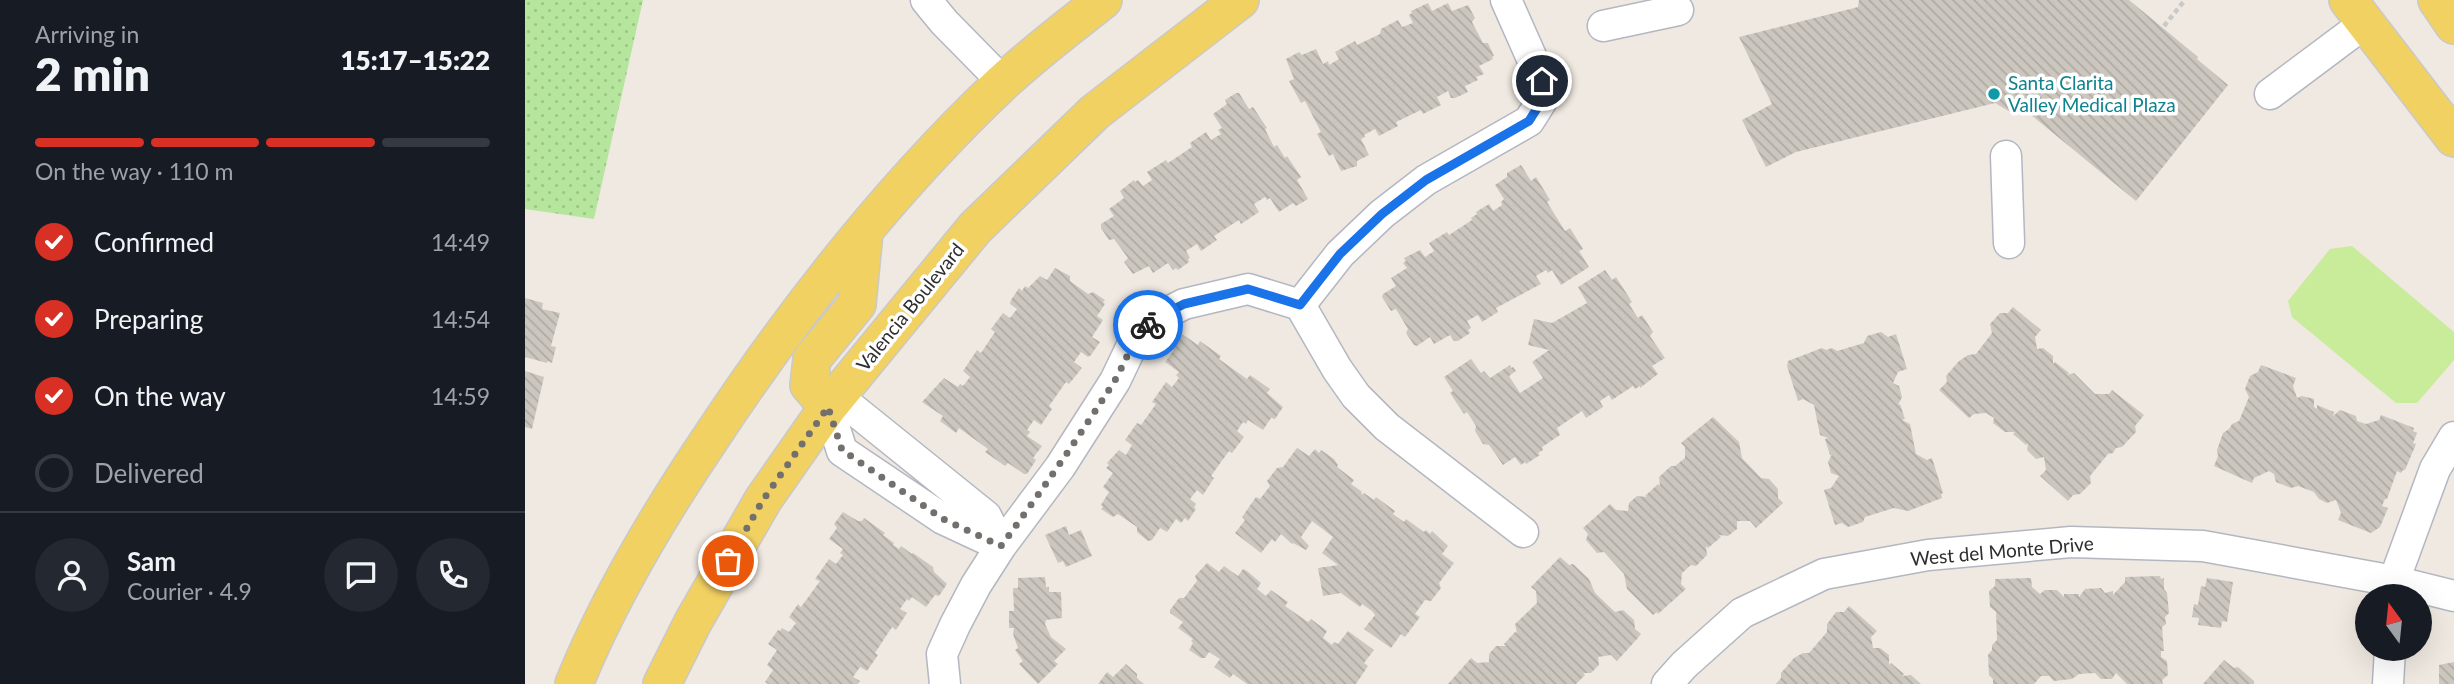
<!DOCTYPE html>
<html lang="en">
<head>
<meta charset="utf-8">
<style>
	body { margin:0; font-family:Lato,sans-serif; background:#242831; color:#f1f3f6; height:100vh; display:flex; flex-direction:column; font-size:26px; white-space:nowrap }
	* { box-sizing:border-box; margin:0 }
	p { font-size:23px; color:#9ea1a6 }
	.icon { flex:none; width:38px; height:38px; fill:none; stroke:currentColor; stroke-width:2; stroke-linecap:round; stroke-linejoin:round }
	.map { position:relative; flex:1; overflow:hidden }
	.panel { display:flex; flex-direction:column; background:#171b24; width:525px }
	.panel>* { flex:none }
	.needle { width:46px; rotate:345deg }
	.controls { position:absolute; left:1830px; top:584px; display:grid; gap:14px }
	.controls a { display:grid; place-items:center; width:77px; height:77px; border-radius:50%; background:#171b24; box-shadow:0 7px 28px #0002; font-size:35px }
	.pin { position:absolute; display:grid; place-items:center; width:60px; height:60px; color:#fff; margin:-30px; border:4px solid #fff; border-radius:50%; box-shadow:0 2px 7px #0007 }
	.courier { position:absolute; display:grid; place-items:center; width:70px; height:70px; margin:-35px; border:5px solid #1a73e8; border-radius:50%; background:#fff; color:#222; box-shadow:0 2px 9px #0007 }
	.overview em { font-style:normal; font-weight:800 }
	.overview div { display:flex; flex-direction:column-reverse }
	.overview { display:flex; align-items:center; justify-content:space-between; height:119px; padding:0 35px }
	h1 { font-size:46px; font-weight:800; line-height:52px }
	.bar { display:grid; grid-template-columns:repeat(4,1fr); gap:10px 7px; align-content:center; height:84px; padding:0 35px }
	.bar i { height:9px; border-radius:5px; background:#363941 }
	.bar .on { background:#d93025 }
	.bar p { grid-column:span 4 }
	.line { display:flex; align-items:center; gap:18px; padding:0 35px; border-top:2px solid #363941 }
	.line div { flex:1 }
	.round { display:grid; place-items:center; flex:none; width:74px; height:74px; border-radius:37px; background:#242831 }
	ol { padding:0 35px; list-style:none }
	li { display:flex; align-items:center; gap:21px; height:77px }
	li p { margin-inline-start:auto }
	li .icon { padding:7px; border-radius:50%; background:#d93025; color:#fff; stroke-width:4 }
	li:last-child { color:#9ea1a6 }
	li i { width:38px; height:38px; border:4px solid #363941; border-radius:50% }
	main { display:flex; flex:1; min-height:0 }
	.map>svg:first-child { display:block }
	.grass { fill:url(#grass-dots) }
	.pitch { fill:#c9ec9a }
	.building { fill:url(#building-back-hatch) }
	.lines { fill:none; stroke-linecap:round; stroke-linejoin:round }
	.minor-casing { stroke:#b4b7c1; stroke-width:33 }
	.major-casing { stroke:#c9c9c9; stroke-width:40 }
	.path { stroke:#c9c9c9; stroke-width:4.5; stroke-dasharray:5 3.5; stroke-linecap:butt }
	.minor { stroke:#fff; stroke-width:30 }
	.major { stroke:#f2d163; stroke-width:37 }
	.done { stroke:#726f6d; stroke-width:7; stroke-dasharray:0 12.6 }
	.route { stroke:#1a73e8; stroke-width:9 }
	.culture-dot { fill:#0f9aa8; stroke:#fff; stroke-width:2.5 }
	.labels { text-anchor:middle; stroke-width:7; stroke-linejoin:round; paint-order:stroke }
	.culture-label { font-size:19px; fill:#0d838f; stroke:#fff; text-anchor:start }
	.street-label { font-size:19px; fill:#2e2e2e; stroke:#fff }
</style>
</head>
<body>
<main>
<section class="panel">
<div class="overview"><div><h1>2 min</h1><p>Arriving in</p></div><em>15:17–15:22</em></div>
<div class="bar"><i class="on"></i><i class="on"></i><i class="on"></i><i></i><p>On the way · 110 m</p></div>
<ol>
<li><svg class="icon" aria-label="check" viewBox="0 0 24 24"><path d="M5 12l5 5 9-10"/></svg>Confirmed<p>14:49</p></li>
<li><svg class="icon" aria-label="check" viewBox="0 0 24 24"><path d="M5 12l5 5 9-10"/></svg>Preparing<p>14:54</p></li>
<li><svg class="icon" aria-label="check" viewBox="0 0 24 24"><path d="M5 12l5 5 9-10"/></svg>On the way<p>14:59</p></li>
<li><i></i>Delivered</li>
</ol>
<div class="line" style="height:126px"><a class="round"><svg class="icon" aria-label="person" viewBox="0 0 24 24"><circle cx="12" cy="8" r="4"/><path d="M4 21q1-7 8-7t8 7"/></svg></a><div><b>Sam</b><p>Courier · 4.9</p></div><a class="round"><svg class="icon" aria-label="chat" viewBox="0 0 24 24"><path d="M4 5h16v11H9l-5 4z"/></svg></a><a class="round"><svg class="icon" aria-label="phone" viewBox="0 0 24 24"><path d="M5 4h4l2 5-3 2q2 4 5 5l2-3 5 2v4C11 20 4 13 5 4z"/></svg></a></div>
</section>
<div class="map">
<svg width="1929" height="684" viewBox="0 0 1929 684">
	<defs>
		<pattern id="grass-dots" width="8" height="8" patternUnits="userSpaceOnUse" patternTransform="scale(1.75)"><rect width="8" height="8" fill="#b6e59e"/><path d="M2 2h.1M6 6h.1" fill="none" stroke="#9dc588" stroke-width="1.8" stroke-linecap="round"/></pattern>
		<pattern id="building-back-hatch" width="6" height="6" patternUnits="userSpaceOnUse" patternTransform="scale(1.75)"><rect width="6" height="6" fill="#cbc7bf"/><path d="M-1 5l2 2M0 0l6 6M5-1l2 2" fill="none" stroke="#afaba4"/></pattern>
	</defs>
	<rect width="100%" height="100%" fill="#efe9e1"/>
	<!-- grass -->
	<path class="grass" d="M0 0H118L69 219 0 209Z"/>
	<!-- pitch -->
	<path class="pitch" d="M1827 246 1929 332V360L1892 403H1871L1767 317 1763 301 1805 249Z"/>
	<!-- building -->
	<path class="building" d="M1334 0H1604L1673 57 1672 59 1703 85 1611 201 1500 110 1487 113 1470 103 1271 152 1241 167 1217 120 1247 104 1214 37 1333 7Z
		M903 3 907 11 923 3 927 11 943 5 950 18 947 22 958 43H963L969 56 967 57 968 59 954 66 959 74 951 77 953 80 940 86 943 92 930 98H926L923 91 912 97 916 105 898 114 896 110 871 122 873 126 854 136 850 129 839 135 840 137 836 139 844 155 832 161V166L816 171 808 154 804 156 792 134 796 132 780 101 776 103 764 81 769 79 761 59 774 52 777 55 791 49 798 64 803 61 804 65 814 59 810 52 830 41 832 45 855 34 856 29 873 20 877 27 888 23 884 15 887 13 886 11Z
		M711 93H714L724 109 728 107 742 128 740 129 749 147 752 145 760 158 762 156 776 177 772 180 783 199 771 206 768 203 754 212 745 198 742 200 740 197 729 204 734 212 716 224 714 220 689 236 692 240 676 251 672 244 661 251 665 258 663 259 664 262 653 270 651 268 648 270 643 263 628 273 624 266 608 274 599 262 603 258 589 239 584 240 576 228V224L589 216 584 209 599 198 595 191 609 180 610 182 613 180 618 186 627 180 622 172 641 160 643 163 667 147 665 143 681 132 686 140 696 134 693 130 697 128 688 114 702 104 700 100Z
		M996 165 1006 181 1011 177 1025 200 1022 202 1040 231 1045 228 1058 249 1054 251 1064 267 1036 285 1027 270 1023 273 1021 270 1011 276 1016 284 971 308 973 312 957 322 953 315 942 321 946 328 943 330 945 333 933 341H929L925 335 909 344 905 337 892 346 889 345 881 333 883 329 871 309 866 311 857 297 858 294 871 286 866 278 882 268 878 263 881 261 879 258 895 250 900 257 909 251 904 243 922 232 924 235 947 220 946 218 952 214 951 212 964 204 968 211 977 205 976 202 979 199 970 185 982 177V173Z
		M530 268 545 276V281L563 294 568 292 580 300 578 302 580 304 572 316 578 320 567 337 575 342 566 355 563 357 556 352 549 362 557 368 544 384 541 382 524 406 527 409 516 425 509 420 502 430 505 432 502 436 517 446 508 458 511 460 502 474H499L483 463 480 466 460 452 463 449 434 428 431 433 415 421 418 416 397 402 419 378 433 387 435 384 438 386 445 377 438 371 452 350 456 353 470 332 466 329 478 313 485 318 492 309 485 304 486 300 494 288 497 291 500 286 503 288 515 276 522 280Z
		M1080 270 1087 280 1091 277 1107 302 1104 304 1113 318 1117 315 1128 332 1125 336 1140 358 1127 366 1133 374 1115 388V386L1110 389 1108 386 1087 400 1084 395 1075 401 1078 407 1061 418 1057 411 1032 428 1035 435 1017 447 1018 450 1013 453 1015 455 1001 464 1000 462 996 465 990 457 978 465 964 445 958 444 950 431 951 426 942 412 939 414 925 393 928 391 919 377 946 359 956 373 959 371 965 378 985 365 986 368 988 367 991 371 984 376 995 393 1018 378 1007 362 1024 350 1003 345 1009 319 1027 323 1062 303 1053 287Z
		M0 298 18 303 17 309 35 313 26 346 31 347 27 363 23 361 22 363 0 357Z
		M1488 307 1516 330 1510 337 1512 349 1518 348 1528 356V364L1530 362 1544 373 1542 375 1549 373 1570 394H1584L1587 390 1619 415 1610 426 1611 432 1597 447 1591 448 1588 453 1583 454 1565 476 1566 483 1555 494 1548 495 1543 501 1515 476 1521 470 1519 457 1511 459 1502 450 1503 443 1501 445 1488 434 1490 432H1480L1468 423 1469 418 1461 413 1449 414 1444 418 1414 390 1422 382 1421 376 1434 361 1443 355 1451 354 1467 333 1465 324 1475 313H1483Z
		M1356 332 1363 337 1371 334 1382 369 1373 372 1368 383 1374 386 1377 397 1373 405 1375 404 1380 419 1377 420 1385 424 1391 454 1402 460 1407 458 1418 493 1416 494 1417 498 1383 511 1369 508 1340 517 1338 522 1323 527 1317 523 1310 525 1299 490 1306 488 1314 476 1306 473 1303 462 1307 454 1305 455 1300 439 1303 438 1295 435 1289 405 1278 399 1273 401 1262 366 1263 361 1297 348 1301 350 1307 348 1312 351 1339 343 1342 336Z
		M657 334 673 345 675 341 696 356 694 359 722 379 725 375 745 389 742 393 758 407 750 419 746 418 738 430 723 420 721 424 718 422 712 431 719 437 707 453 704 451 686 476 689 478 678 495 672 490 665 499 671 504 669 508 671 509 663 521 660 518 656 523 651 519 642 532 635 528 627 540 623 541 612 532V527L593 514 588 517 576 509 578 507 576 505 584 492 578 487 588 473 581 468 584 465 582 463 594 450 601 455 607 445 600 440 612 423 616 425 631 404 627 402 641 382 647 387 654 378 651 375 654 372 640 362 649 350 646 347Z
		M1736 365 1771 378 1768 386 1772 398 1777 396 1789 399V407L1792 409V405L1809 412 1808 416 1815 410 1831 416 1832 421 1841 424 1854 420 1856 415 1889 428 1888 431 1892 433 1888 443 1891 444 1880 470H1878L1876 473 1872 471 1862 499H1860L1857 506 1863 508 1855 527 1846 533 1813 520 1816 513 1811 500 1802 503 1794 499 1789 492 1773 486 1766 488 1751 482 1749 474 1744 471 1729 478 1727 483 1689 466 1693 456 1692 450 1698 433 1704 429 1707 424 1714 421 1724 397 1720 389 1725 376 1733 372Z
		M0 371 19 377 7 429 0 427Z
		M1188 417 1214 442 1217 458 1236 478 1244 479 1253 489V498L1258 503 1231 528 1225 521H1212V529L1203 536 1194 535 1196 537 1183 548 1181 546 1182 555 1171 566 1166 565 1157 573 1156 584 1161 589 1133 614 1132 612 1128 615 1102 589 1099 574 1079 552 1072 553 1061 540 1063 534 1058 528 1085 504 1091 510 1103 511 1104 503 1112 496 1122 497 1120 496 1133 484 1135 486 1134 477 1146 466H1150L1160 458V447L1156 443Z
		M772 448 784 456 790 449 794 453 796 450 809 459 813 465 812 467 829 480 826 484 836 491 837 495 839 493 849 500 851 497 870 511 868 514 879 522 881 519 899 532 901 530 905 534 907 531 923 546 917 554 929 563 914 583 916 588 906 601 900 600 890 614 895 617 880 637 876 634 866 648 839 629 850 615 847 611 837 604 835 607 816 593 798 596 793 568 813 565 797 553 808 537 787 521 776 537 784 546 781 550 768 543 767 544 756 534 750 542 747 539 736 553 710 533 720 520 717 517 731 497 735 499 745 486 742 481 752 468 758 467Z
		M318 512 333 521H337L339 518 360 533 358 535 369 543 368 545 374 549 376 546 387 554 388 553 408 567 409 572 422 584 414 596 410 595 401 607 387 597 384 601 382 599 375 609 382 613 371 630 367 627 350 653 353 655 342 671 335 667 328 677 335 681 333 684H243L240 682 248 670 242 665 252 650 243 644 253 630 255 631 257 628 264 632 271 623 264 617 273 604 276 607 295 581 290 579 304 559 311 564 318 555 315 553 318 549 304 539 312 528 309 524Z
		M541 526 544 535 556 530 567 556 541 567 538 561 533 563 520 535Z
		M1035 557 1044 565 1048 564 1064 579 1070 593 1090 612 1098 610 1109 620 1110 629 1116 634 1112 639 1092 661 1086 655 1073 657 1074 665 1066 673H1058L1060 675 1051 684H923L946 658 952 663 964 662V654L971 646H981L979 644 990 632 992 633 990 624 1012 603 1011 591 1006 587Z
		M682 563 694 572 699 566 713 576 718 569 722 571 736 583 732 589 741 596 746 590 763 602 760 606 783 622 786 619 802 631 798 638 807 645 809 642 813 644 823 631 849 650 839 663 843 666 831 684H722L708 674 705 678 689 667 695 659 684 652 680 658H676L664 650 668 643 666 641 668 639 653 628 658 622 645 613V610L654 598H659L672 581 670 576Z
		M1635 576 1636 579 1639 578V589L1642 593 1644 613 1640 617 1641 624 1637 627 1639 651H1636V657L1642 661 1643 675 1637 680 1638 684H1602L1591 673 1587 679H1576L1570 673 1554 674 1547 679 1529 681 1524 676H1516L1509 684H1468V679L1464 675 1463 655 1467 650V645L1472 640 1471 612 1465 607 1464 591 1470 586V579L1506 578 1507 587 1515 594 1520 590H1532L1539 597V594H1554V597L1560 589 1576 588 1580 593 1588 591V595L1600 582V577Z
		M520 577 521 587H524V592H536L537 618 521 620 520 624 526 637 541 649 529 661 533 664 513 684 494 664 498 661 490 650 493 648 488 634 489 628H484V611H489L488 588H493V578Z
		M1682 578 1708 582 1702 622 1697 621 1696 628 1673 625 1674 618 1667 617 1669 604 1673 605 1676 586 1680 587Z
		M1324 606 1352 631 1346 637 1348 648H1355L1364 655V665L1366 663 1379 674 1377 676 1386 675 1396 684H1251L1256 678V673L1269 658 1278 653H1284L1302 632V624L1311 612H1319Z
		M1699 660 1709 668 1713 667 1729 681V684H1678Z
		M1929 662V684H1914V665Z
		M601 664 612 674V678L619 684H573L582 672 588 677Z"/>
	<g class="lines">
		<defs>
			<path id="minor" d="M401 0 419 22 478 82
				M1078 26 1153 10
				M1745 94 1840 23
				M1481 156 1484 243
				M775 305 815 254 857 214 901 180 1004 121 1016 102 1017 81 981 0
				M312 396 461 516 476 546
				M303 407 317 451 418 519 476 546
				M1868 597 1869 581 1910 469 1929 437
				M420 684 417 654 430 625 451 585 476 546 535 467 590 381 612 335 630 319 659 304 723 289 775 305 812 369 831 396 862 427 998 532
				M1142 684 1159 665 1217 613 1299 574 1403 555 1546 542 1678 546 1869 581 1929 596
				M1863 684 1865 649"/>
			<path id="major" d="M1823 0 1929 138
				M1912 0 1929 25
				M303 407 284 385 287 359 332 304 339 232
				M49 684C84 598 133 516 185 439 269 312 365 189 476 84 508 54 544 27 578 0
				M137 684 168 622 238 500 303 407 450 228 570 112 715 0"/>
		</defs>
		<!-- minor casing -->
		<use href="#minor" class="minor-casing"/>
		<!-- major casing -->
		<use href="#major" class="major-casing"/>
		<!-- path -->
		<path class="path" d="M1639 26 1660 0"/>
		<!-- minor -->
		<use href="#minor" class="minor"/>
		<!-- major -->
		<use href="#major" class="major"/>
	</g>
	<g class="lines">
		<!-- done -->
		<path class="done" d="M203 561 238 500 303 407 317 450 418 519 476 546C515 493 552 440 587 385 600 365 605 342 623 325"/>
		<!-- route -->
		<path class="route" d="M623 325 630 319 659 304 723 289 775 305 815 254 857 214 901 180 1004 121 1016 102 1017 81"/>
	</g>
	<!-- markers -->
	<circle class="culture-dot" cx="1469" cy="94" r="7"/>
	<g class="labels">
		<!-- culture labels -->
		<g class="culture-label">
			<text x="1483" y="90">Santa Clarita<tspan x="1483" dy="22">Valley Medical Plaza</tspan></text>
		</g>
		<!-- street labels -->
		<g class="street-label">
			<text transform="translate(385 307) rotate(-51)" y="7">Valencia Boulevard</text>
			<text transform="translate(1477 551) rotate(-5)" y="7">West del Monte Drive</text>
		</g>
	</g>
</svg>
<div class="controls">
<a><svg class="needle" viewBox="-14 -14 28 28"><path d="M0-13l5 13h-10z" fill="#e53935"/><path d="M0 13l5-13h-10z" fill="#9ea1a6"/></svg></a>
</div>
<div class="pin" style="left:203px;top:561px;background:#ea580c"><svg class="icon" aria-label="bag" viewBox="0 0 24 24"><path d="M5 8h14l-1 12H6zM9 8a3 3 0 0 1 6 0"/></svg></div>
<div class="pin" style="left:1017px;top:81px;background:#1f2937"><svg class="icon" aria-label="home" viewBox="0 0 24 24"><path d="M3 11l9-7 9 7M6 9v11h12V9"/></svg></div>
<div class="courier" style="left:623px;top:325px"><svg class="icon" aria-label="bike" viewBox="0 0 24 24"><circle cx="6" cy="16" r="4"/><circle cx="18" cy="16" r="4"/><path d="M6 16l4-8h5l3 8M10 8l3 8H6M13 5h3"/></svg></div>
</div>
</main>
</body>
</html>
